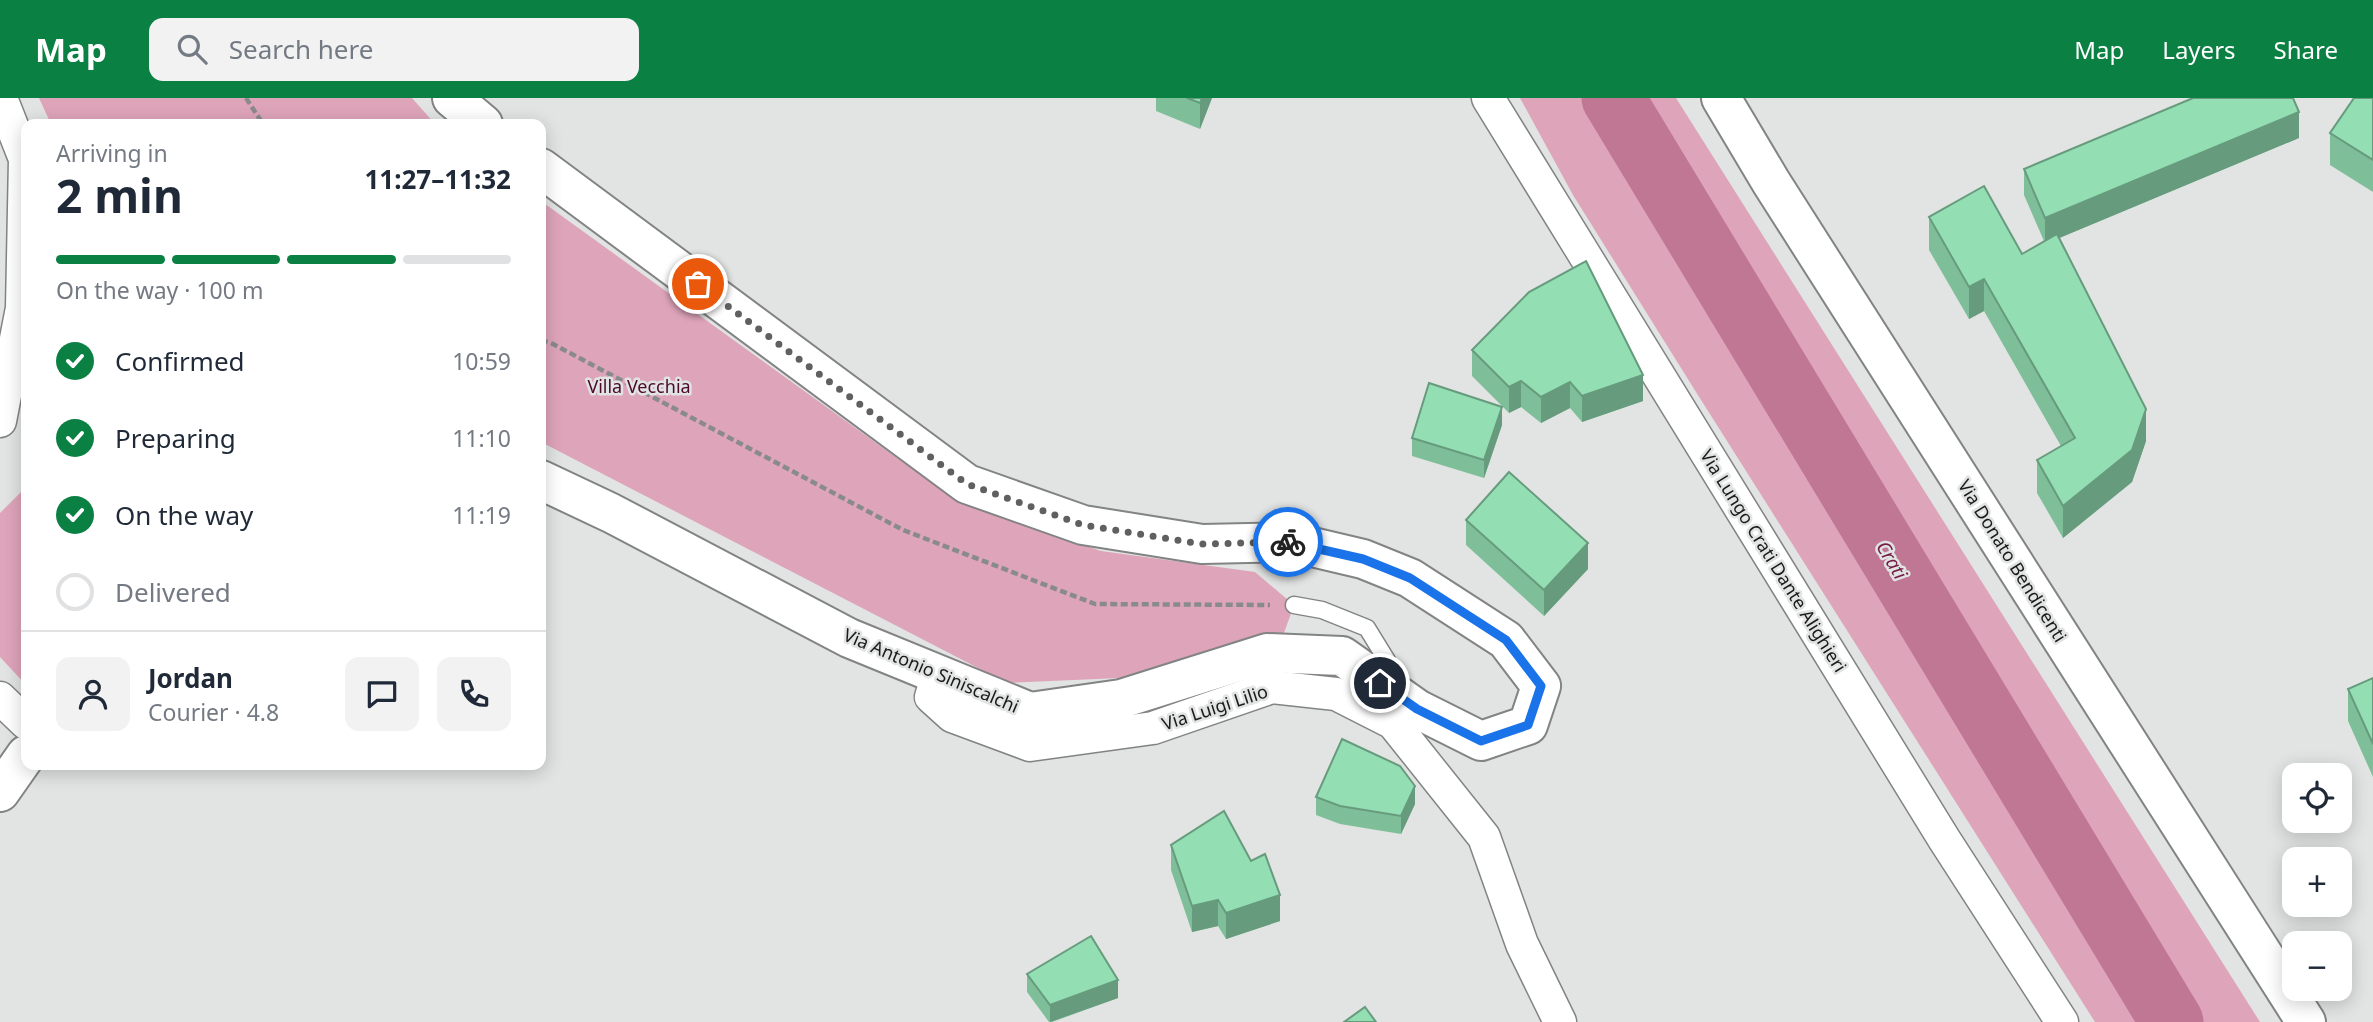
<!DOCTYPE html>
<html lang="en">
<head>
<meta charset="utf-8">
<style>
	body { margin:0; font-family:"Noto Sans",sans-serif; background:#f2f2f3; color:#1f2937; height:100vh; display:flex; flex-direction:column; font-size:26px; white-space:nowrap }
	* { box-sizing:border-box; margin:0 }
	p { font-size:23px; color:#747a83 }
	.icon { flex:none; width:38px; height:38px; fill:none; stroke:currentColor; stroke-width:2; stroke-linecap:round; stroke-linejoin:round }
	.map { position:relative; flex:1; overflow:hidden }
	.drawer { position:absolute; left:21px; top:21px; width:525px; height:651px; display:flex; flex-direction:column; background:#fff; border-radius:14px; box-shadow:0 4px 18px #0003 }
	.drawer>* { flex:none }
	.tools { position:absolute; left:2282px; top:665px; display:grid; gap:14px }
	.tools a { display:grid; place-items:center; width:70px; height:70px; border-radius:14px; background:#fff; box-shadow:0 4px 18px #0003; font-size:35px }
	.pin { position:absolute; display:grid; place-items:center; width:60px; height:60px; color:#fff; margin:-30px; border:4px solid #fff; border-radius:50%; box-shadow:0 2px 7px #0007 }
	.courier { position:absolute; display:grid; place-items:center; width:70px; height:70px; margin:-35px; border:5px solid #1a73e8; border-radius:50%; background:#fff; color:#222; box-shadow:0 2px 9px #0007 }
	.head em { font-style:normal; font-weight:700 }
	.head div { display:flex; flex-direction:column-reverse }
	.head { display:flex; align-items:center; justify-content:space-between; height:119px; padding:0 35px }
	h1 { font-size:46px; font-weight:700; line-height:52px }
	.bar { display:grid; grid-template-columns:repeat(4,1fr); gap:10px 7px; align-content:center; height:84px; padding:0 35px }
	.bar i { height:9px; border-radius:5px; background:#e0e1e3 }
	.bar .on { background:#0b8043 }
	.bar p { grid-column:span 4 }
	.line { display:flex; align-items:center; gap:18px; padding:0 35px; border-top:2px solid #e0e1e3 }
	.line div { flex:1 }
	.round { display:grid; place-items:center; flex:none; width:74px; height:74px; border-radius:14px; background:#f2f2f3 }
	ol { padding:0 35px; list-style:none }
	li { display:flex; align-items:center; gap:21px; height:77px }
	li p { margin-inline-start:auto }
	li .icon { padding:7px; border-radius:50%; background:#0b8043; color:#fff; stroke-width:4 }
	li:last-child { color:#747a83 }
	li i { width:38px; height:38px; border:4px solid #e0e1e3; border-radius:50% }
	header { display:flex; align-items:center; gap:42px; box-sizing:border-box; height:98px; padding:0 35px; background:#0b8043; color:#fff }
	header strong { font-size:33px }
	nav { display:flex; gap:38px; margin-inline-start:auto; font-size:24px }
	.search { width:490px; height:63px; background:#f2f2f3; display:flex; align-items:center; gap:18px; box-sizing:border-box; padding:0 24px; border-radius:14px; color:#747a83; font-size:26px }
	.map>svg:first-child { display:block }
	.green { fill:#dea4ba }
	.lines { fill:none; stroke-linecap:round; stroke-linejoin:round }
	.river { stroke:#c07794; stroke-width:63 }
	.service-casing { stroke:#828483; stroke-width:19 }
	.minor-casing { stroke:#828483; stroke-width:35 }
	.tertiary-casing { stroke:#828483; stroke-width:42 }
	.path { stroke:#898b8a; stroke-width:4.5; stroke-dasharray:7 3.5; stroke-linecap:butt }
	.service { stroke:#fff; stroke-width:16 }
	.minor { stroke:#fff; stroke-width:32 }
	.tertiary { stroke:#fff; stroke-width:38 }
	.wall { fill:#7ebf99 }
	.shaded-wall { fill:#679b7d }
	.building { fill:#93deb2; stroke:#679b7d; stroke-width:2 }
	.done { stroke:#5f615f; stroke-width:7; stroke-dasharray:0 12.6 }
	.route { stroke:#1a73e8; stroke-width:9 }
	.labels { text-anchor:middle; stroke-width:5; stroke-linejoin:round; paint-order:stroke }
	.park-label { font-size:18px; fill:#4c092c; stroke:#e1e4e2 }
	.street-label { font-size:18px; fill:#191a19; stroke:#e1e4e2 }
	.water-label { font-size:19px; font-style:italic; fill:#741d47; stroke:#e1e4e2 }
</style>
</head>
<body>
<header>
<strong>Map</strong>
<div class="search"><svg class="icon" aria-label="search" viewBox="0 0 24 24"><circle cx="10" cy="10" r="6"/><path d="M15 15l6 6"/></svg>Search here</div>
<nav><a>Map</a><a>Layers</a><a>Share</a></nav>
</header>
<div class="map">
<svg width="2373" height="924" viewBox="0 0 2373 924">
	<rect width="100%" height="100%" fill="#e1e4e2"/>
	<!-- green -->
	<path class="green" d="M39 0H412L435 26H51Z
		M1520 0H1676L2260 924H2095L1696 294 1573 97Z
		M541 103 911 370 993 416 1101 453 1255 474 1294 507 1280 546 1120 580 1007 585 541 344Z
		M26 389V587L0 559V415Z"/>
	<g class="lines">
		<!-- river -->
		<path class="river" d="M1613 0 2172 924"/>
		<defs>
			<path id="service" d="M1294 507 1322 512 1367 530 1402 587"/>
			<path id="minor" d="M1488 0 1944 741 2062 924
				M0 323 22 210 25 61 1 0
				M938 576 931 599 952 618 1030 647 1153 630 1272 589 1336 596 1393 625 1484 739 1522 846 1560 924
				M0 600 26 625"/>
			<path id="tertiary" d="M452 0 483 26
				M1721 0 1771 84 2306 924
				M541 70 967 386 1083 427 1202 446 1291 444 1363 461 1410 480 1506 542 1541 588 1528 627 1481 643 1417 611 1342 558 1267 555 1121 601 1030 614 849 540 611 415 541 382
				M0 694 26 657"/>
		</defs>
		<!-- service casing -->
		<use href="#service" class="service-casing"/>
		<!-- minor casing -->
		<use href="#minor" class="minor-casing"/>
		<!-- tertiary casing -->
		<use href="#tertiary" class="tertiary-casing"/>
		<!-- path -->
		<path class="path" d="M246 0 263 26
			M541 242 553 246 903 432 1095 506 1270 507"/>
		<!-- service -->
		<use href="#service" class="service"/>
		<!-- minor -->
		<use href="#minor" class="minor"/>
		<!-- tertiary -->
		<use href="#tertiary" class="tertiary"/>
	</g>
	<!-- wall -->
	<path class="wall" d="M1156 0H1212L1200 31 1156 13Z
		M2373 0V94L2330 67V35Z
		M2299 40 2059 140 2146 343 2132 384 2063 440 2037 395V362L2061 348 1984 213 1969 221 1929 152V119L2022 156 2044 143 2024 97V71Z
		M1472 252 1643 303 1582 324 1570 310 1541 325 1521 309 1509 315 1472 278Z
		M1502 327 1484 380 1412 358V340Z
		M1466 422 1588 471 1544 518 1466 447Z
		M2373 580V679L2348 623V591Z
		M1316 699 1415 706 1401 736 1340 726 1316 717Z
		M1171 747 1280 823 1226 841 1218 828 1192 834 1171 772Z
		M1027 876 1118 900 1052 924H1049L1027 894Z"/>
	<!-- shaded-wall -->
	<path class="shaded-wall" d="M1202 0H1212L1200 31V5Z
		M2299 14V40L2045 146V120Z
		M1984 181V213L1969 221V189Z
		M1643 277V303L1582 324V298Z
		M1521 283V309L1509 315V289Z
		M1570 284V310L1541 325V299Z
		M1502 309V327L1484 380V362Z
		M2146 311V343L2132 384 2063 440V408Z
		M1588 445V471L1544 518V492Z
		M1415 688V706L1401 736V718Z
		M1280 797V823L1226 841V815Z
		M1218 802V828L1192 834V808Z
		M1118 882V900L1050 924V907Z"/>
	<!-- building -->
	<path class="building" d="M1187 0H1202L1200 5Z
		M2193 0H2293L2299 14 2045 120 2024 71Z
		M2354 0H2373V62L2330 35Z
		M1984 88 2022 156 2057 136 2146 311 2132 352 2063 408 2037 362 2075 340 1984 181 1969 189 1929 119Z
		M1586 163 1643 277 1582 298 1570 284 1541 299 1521 283 1509 289 1472 252 1529 194Z
		M1429 285 1502 309 1484 362 1412 340Z
		M1509 374 1588 445 1544 492 1466 422Z
		M2373 580V646L2348 591Z
		M1342 641 1400 668 1415 688 1401 718 1340 708 1316 699Z
		M1224 713 1251 763 1265 756 1280 797 1226 815 1218 802 1192 808 1171 747Z
		M1091 838 1118 882 1050 907 1027 876Z
		M1365 909 1376 924H1344Z"/>
	<g class="lines">
		<!-- done -->
		<path class="done" d="M698 186 967 386 1083 427 1202 446 1288 444"/>
		<!-- route -->
		<path class="route" d="M1288 444 1363 461 1410 480 1506 542 1541 588 1528 627 1481 643 1417 611 1380 585"/>
	</g>
	<g class="labels">
		<!-- park labels -->
		<g class="park-label">
			<text x="639" y="295">Villa Vecchia</text>
		</g>
		<!-- street labels -->
		<g class="street-label">
			<text transform="translate(1773 463) rotate(58)" y="6">Via Lungo Crati Dante Alighieri</text>
			<text transform="translate(2012 463) rotate(58)" y="6">Via Donato Bendicenti</text>
			<text transform="translate(931 573) rotate(23)" y="6">Via Antonio Siniscalchi</text>
			<text transform="translate(1215 610) rotate(-18)" y="6">Via Luigi Lilio</text>
		</g>
		<!-- water labels -->
		<g class="water-label">
			<text transform="translate(1892 462) rotate(59)" y="7">Crati</text>
		</g>
	</g>
</svg>
<div class="tools">
<a><svg class="icon" aria-label="locate" viewBox="0 0 24 24"><circle cx="12" cy="12" r="6"/><path d="M12 2v4M12 18v4M2 12h4M18 12h4"/></svg></a>
<a>+</a>
<a>−</a>
</div>
<div class="pin" style="left:698px;top:186px;background:#ea580c"><svg class="icon" aria-label="bag" viewBox="0 0 24 24"><path d="M5 8h14l-1 12H6zM9 8a3 3 0 0 1 6 0"/></svg></div>
<div class="pin" style="left:1380px;top:585px;background:#1f2937"><svg class="icon" aria-label="home" viewBox="0 0 24 24"><path d="M3 11l9-7 9 7M6 9v11h12V9"/></svg></div>
<div class="courier" style="left:1288px;top:444px"><svg class="icon" aria-label="bike" viewBox="0 0 24 24"><circle cx="6" cy="16" r="4"/><circle cx="18" cy="16" r="4"/><path d="M6 16l4-8h5l3 8M10 8l3 8H6M13 5h3"/></svg></div>
<section class="drawer">
<div class="head"><div><h1>2 min</h1><p>Arriving in</p></div><em>11:27–11:32</em></div>
<div class="bar"><i class="on"></i><i class="on"></i><i class="on"></i><i></i><p>On the way · 100 m</p></div>
<ol>
<li><svg class="icon" aria-label="check" viewBox="0 0 24 24"><path d="M5 12l5 5 9-10"/></svg>Confirmed<p>10:59</p></li>
<li><svg class="icon" aria-label="check" viewBox="0 0 24 24"><path d="M5 12l5 5 9-10"/></svg>Preparing<p>11:10</p></li>
<li><svg class="icon" aria-label="check" viewBox="0 0 24 24"><path d="M5 12l5 5 9-10"/></svg>On the way<p>11:19</p></li>
<li><i></i>Delivered</li>
</ol>
<div class="line" style="height:126px"><a class="round"><svg class="icon" aria-label="person" viewBox="0 0 24 24"><circle cx="12" cy="8" r="4"/><path d="M4 21q1-7 8-7t8 7"/></svg></a><div><b>Jordan</b><p>Courier · 4.8</p></div><a class="round"><svg class="icon" aria-label="chat" viewBox="0 0 24 24"><path d="M4 5h16v11H9l-5 4z"/></svg></a><a class="round"><svg class="icon" aria-label="phone" viewBox="0 0 24 24"><path d="M5 4h4l2 5-3 2q2 4 5 5l2-3 5 2v4C11 20 4 13 5 4z"/></svg></a></div>
</section>
</div>
</body>
</html>
